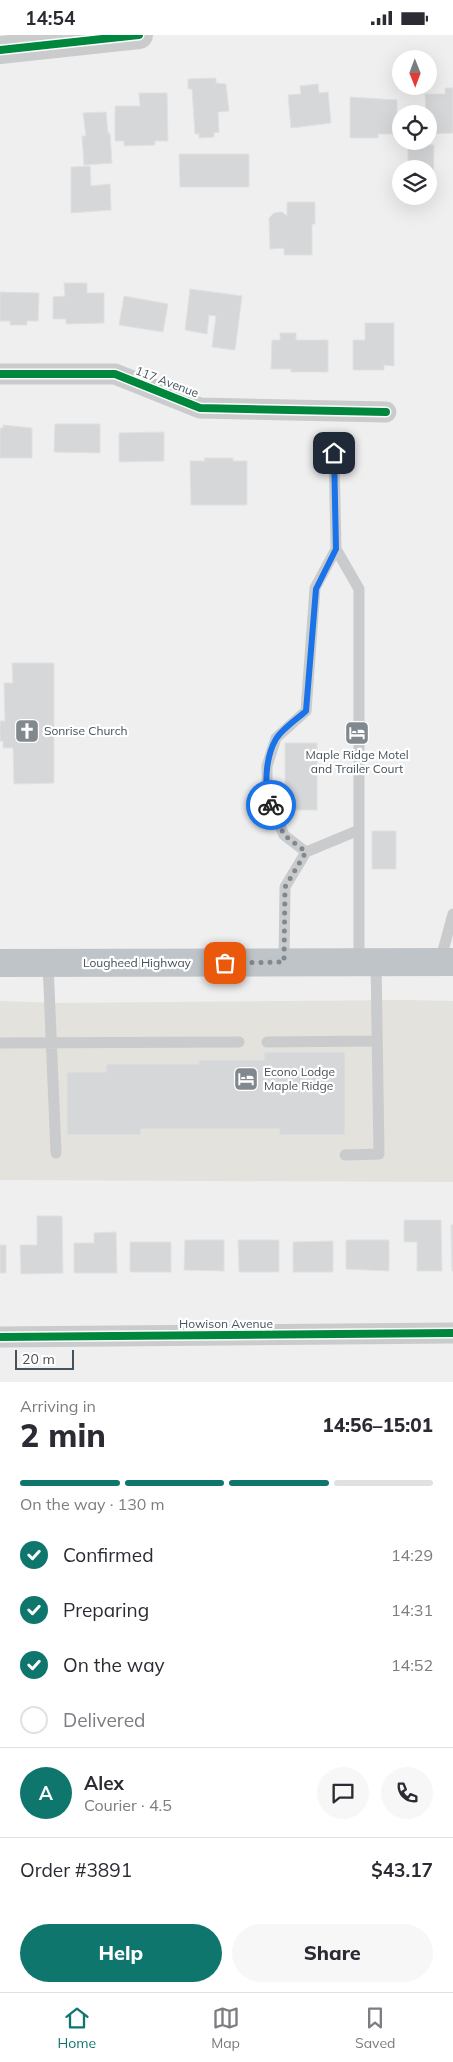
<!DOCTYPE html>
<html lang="en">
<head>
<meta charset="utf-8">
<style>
	body { margin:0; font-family:Mulish,sans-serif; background:#f7f7f7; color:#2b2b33; height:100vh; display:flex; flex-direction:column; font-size:19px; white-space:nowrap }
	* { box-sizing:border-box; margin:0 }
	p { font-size:16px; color:#7c7c81 }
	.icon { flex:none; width:28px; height:28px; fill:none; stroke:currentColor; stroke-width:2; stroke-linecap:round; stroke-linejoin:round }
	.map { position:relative; height:1347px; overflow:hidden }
	.side { display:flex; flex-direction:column; background:#fff; flex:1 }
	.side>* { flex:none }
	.needle { width:32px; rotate:179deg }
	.controls { position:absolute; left:392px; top:15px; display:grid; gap:10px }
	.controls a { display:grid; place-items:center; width:45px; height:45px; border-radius:50%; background:#fff; box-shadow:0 5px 20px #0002; font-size:25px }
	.scale { position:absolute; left:15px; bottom:12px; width:59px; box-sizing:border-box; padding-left:5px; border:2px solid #46525b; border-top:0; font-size:14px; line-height:18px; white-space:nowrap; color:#46525b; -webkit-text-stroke:4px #fff; paint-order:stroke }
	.pin { position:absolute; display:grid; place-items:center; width:42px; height:42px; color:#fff; margin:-21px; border-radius:10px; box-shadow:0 2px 8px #0006 }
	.courier { position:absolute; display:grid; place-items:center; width:50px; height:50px; margin:-25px; border:4px solid #1a73e8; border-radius:50%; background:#fff; color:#222; box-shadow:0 1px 6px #0007 }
	.overview em { font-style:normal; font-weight:800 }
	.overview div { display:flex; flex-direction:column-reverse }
	.overview { display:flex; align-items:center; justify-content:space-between; height:85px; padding:0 20px }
	h1 { font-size:32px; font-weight:800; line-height:38px }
	.bar { display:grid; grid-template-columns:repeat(4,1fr); gap:8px 5px; align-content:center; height:60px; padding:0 20px }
	.bar i { height:6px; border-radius:4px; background:#e1e1e2 }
	.bar .selected { background:#0f766e }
	.bar p { grid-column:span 4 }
	.line { display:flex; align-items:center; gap:12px; padding:0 20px; border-top:1px solid #e1e1e2 }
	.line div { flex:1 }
	.round { display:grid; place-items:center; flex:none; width:52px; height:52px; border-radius:26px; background:#f7f7f7 }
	ol { padding:0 20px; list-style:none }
	li { display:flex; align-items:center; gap:15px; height:55px }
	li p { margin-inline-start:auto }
	li .icon { padding:5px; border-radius:50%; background:#0f766e; color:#fff; stroke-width:4 }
	li:last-child { color:#7c7c81 }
	li i { width:28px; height:28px; border:2px solid #e1e1e2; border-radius:50% }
	.button { display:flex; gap:10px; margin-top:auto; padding:10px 20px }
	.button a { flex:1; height:58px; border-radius:30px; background:#0f766e; color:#fff; font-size:20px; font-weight:800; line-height:58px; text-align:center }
	.button a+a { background:#f7f7f7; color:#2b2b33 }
	.status { display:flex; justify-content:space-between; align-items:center; height:35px; padding:0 25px; background:#fff; direction:ltr }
	.status svg { height:14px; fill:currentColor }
	.tab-bar { display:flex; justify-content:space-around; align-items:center; height:70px; border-top:1px solid #e1e1e2; background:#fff; font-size:14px; color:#7c7c81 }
	.tab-bar a { display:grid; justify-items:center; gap:2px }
	.tab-bar .selected { color:#0f766e }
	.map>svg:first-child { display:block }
	.commercial { fill:#e4e2dc }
	.building { fill:#d6d7d9; stroke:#e0e1e2 }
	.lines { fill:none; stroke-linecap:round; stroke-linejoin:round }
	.service { stroke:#c9cbcd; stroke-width:11 }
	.minor { stroke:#c9cbcd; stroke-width:21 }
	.tertiary { stroke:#c9cbcd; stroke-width:28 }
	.trunk { stroke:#bfc4c8; stroke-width:28 }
	.cycleway-casing { stroke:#fff; stroke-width:11 }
	.cycleway { stroke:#00873e; stroke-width:8 }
	.done { stroke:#81898f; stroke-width:5; stroke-dasharray:0 9 }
	.route { stroke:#1a73e8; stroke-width:6 }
	.labels { text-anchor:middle; stroke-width:4.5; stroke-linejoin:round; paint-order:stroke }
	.street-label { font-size:12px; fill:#46525b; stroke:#fff }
	.poi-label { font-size:12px; fill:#46525b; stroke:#fff; text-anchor:start }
</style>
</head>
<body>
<div class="status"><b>14:54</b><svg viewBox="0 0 49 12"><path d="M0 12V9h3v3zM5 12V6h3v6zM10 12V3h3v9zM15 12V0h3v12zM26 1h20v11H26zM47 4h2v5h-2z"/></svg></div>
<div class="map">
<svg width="453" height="1347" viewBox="0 0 453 1347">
	<rect width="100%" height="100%" fill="#efefef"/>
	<!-- commercial -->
	<path class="commercial" d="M407 965 453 966V1147L0 1145V966L57 968Z"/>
	<!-- building -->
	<path class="building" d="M216 43V48L226 49 229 76 218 77 219 97 214 98V102L199 103V99H195L192 54H188V44Z
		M318 49 319 58 328 57 331 88 291 93 288 60 301 59 300 51Z
		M445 53H453V98L429 99V79H426L425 59H445Z
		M139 58H167L168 106H155V110L124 111V106H115V71H140Z
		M350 62 397 65V99H378V103H350Z
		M106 77 108 98H110L112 128 84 130 82 101H86L83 78Z
		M408 110H434L433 160H429V134H408Z
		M179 119H249V152H180Z
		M90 131 91 151 110 149 111 175 71 178V132Z
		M287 167H315V189H312V220H284V213L270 214 269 183 274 178 282 177 287 181Z
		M64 248H87V258H104V288L66 289V284H53V262L65 261Z
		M190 254 242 261 235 315 212 312 216 281 209 280 207 299 185 295Z
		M0 257 39 258 38 286H27V290H10V286H0Z
		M124 261 168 269 163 297 119 290Z
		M365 288H394V331L384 330V335H353V305H365Z
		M280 298H296V305H328V337H291V334H271L272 305H280Z
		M55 389H100V418L54 417Z
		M3 390 32 393V423H0V393H3Z
		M164 397V426L119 427V398Z
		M204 423H233V426H247V470H191L190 426H205Z
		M12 628H54V748L14 749 13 713H3V706H0V686H5L4 648H13Z
		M285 708H317V775H285Z
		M372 796H396V834H372Z
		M264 1017H345V1100H279L280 1094H141V1100H67V1037H106V1029H199V1025H264Z
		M37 1181H62L63 1238 21 1239 20 1210H37Z
		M404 1185H441L442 1236H417V1207H404Z
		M451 1190H453V1236H452Z
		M116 1197 117 1238H74V1208H94V1198Z
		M185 1205H224V1236L184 1235Z
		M238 1205H279V1237H239Z
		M346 1205H389V1236L346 1234Z
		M333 1206V1237H293V1207Z
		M130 1207H171V1237H130Z
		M0 1210H6V1238H0Z"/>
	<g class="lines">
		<!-- service -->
		<path class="service" d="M334 418 336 514 359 554V927
			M306 817 284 800 267 761V731L276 703 306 676 315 553 336 514
			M284 927 285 852 306 817 359 795
			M440 927 453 879
			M48 928 56 1118
			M267 1007 377 1006
			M0 1008 239 1007
			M345 1120 379 1119 376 927"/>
		<!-- minor -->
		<path class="minor" d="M0 339H115L200 373 386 377
			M0 1302 453 1298"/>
		<!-- tertiary -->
		<path class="tertiary" d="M0 15 139 0"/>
		<!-- trunk -->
		<path class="trunk" d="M0 928 453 927"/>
		<defs>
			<path id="cycleway" d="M0 15 139 0
				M0 339H115L200 373 386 377
				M0 1302 453 1298"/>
		</defs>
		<!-- cycleway casing -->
		<use href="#cycleway" class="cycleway-casing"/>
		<!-- cycleway -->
		<use href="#cycleway" class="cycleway"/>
	</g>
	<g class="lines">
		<!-- done -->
		<path class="done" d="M225 928 284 927 285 852 306 817 284 800 271 770"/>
		<!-- route -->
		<path class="route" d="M271 770C263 752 266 721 276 704 282 694 297 684 306 676L316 554 336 514 334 418"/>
	</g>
	<!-- icons -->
	<defs>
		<symbol id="church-square" viewBox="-11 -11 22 22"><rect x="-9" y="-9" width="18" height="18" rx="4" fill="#81898f" stroke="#fff"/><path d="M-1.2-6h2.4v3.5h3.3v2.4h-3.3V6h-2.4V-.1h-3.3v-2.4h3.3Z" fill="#fff"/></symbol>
		<symbol id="hotel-square" viewBox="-11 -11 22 22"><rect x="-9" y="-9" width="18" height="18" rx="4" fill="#81898f" stroke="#fff"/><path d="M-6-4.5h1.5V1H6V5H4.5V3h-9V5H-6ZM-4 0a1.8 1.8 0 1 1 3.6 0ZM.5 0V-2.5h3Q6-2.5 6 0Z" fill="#fff"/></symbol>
	</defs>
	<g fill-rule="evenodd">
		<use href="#church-square" x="13" y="682" width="28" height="28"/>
		<use href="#hotel-square" x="343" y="684" width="28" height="28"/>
		<use href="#hotel-square" x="232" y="1030" width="28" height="28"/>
	</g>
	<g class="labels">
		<!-- street labels -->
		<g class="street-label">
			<text transform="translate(167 347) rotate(21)" y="4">117 Avenue</text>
			<text x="137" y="932">Lougheed Highway</text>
			<text x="226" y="1293">Howison Avenue</text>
		</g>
		<!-- poi labels -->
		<g class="poi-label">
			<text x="44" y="700">Sonrise Church</text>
			<text x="357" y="724" text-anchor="middle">Maple Ridge Motel<tspan x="357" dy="14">and Trailer Court</tspan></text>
			<text x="264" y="1041">Econo Lodge<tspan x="264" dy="14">Maple Ridge</tspan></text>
		</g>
	</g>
</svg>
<div class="controls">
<a><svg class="needle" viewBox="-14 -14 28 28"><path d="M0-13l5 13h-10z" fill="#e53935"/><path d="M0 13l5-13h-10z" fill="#7c7c81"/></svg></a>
<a><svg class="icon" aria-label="locate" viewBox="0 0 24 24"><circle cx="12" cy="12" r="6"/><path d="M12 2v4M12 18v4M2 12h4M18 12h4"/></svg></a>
<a><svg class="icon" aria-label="layers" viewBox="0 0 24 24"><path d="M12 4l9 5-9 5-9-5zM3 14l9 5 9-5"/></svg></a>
</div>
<div class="scale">20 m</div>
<div class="pin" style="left:225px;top:928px;background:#ea580c"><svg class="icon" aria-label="bag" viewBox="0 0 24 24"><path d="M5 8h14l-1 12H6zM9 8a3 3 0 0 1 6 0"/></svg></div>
<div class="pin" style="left:334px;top:418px;background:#1f2937"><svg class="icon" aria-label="home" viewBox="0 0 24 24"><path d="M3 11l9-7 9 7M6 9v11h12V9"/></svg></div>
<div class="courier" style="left:271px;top:770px"><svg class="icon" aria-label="bike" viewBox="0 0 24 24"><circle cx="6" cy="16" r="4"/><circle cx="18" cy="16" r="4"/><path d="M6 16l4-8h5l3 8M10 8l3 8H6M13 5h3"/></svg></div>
</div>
<section class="side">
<div class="overview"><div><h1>2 min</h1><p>Arriving in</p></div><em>14:56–15:01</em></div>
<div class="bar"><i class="selected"></i><i class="selected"></i><i class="selected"></i><i></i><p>On the way · 130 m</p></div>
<ol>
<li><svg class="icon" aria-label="check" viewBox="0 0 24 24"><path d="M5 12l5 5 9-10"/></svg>Confirmed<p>14:29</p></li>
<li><svg class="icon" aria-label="check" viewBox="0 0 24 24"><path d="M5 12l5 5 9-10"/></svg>Preparing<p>14:31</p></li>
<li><svg class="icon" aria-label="check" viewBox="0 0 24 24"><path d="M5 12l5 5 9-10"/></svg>On the way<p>14:52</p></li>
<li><i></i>Delivered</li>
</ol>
<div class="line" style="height:90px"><b class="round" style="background:#0f766e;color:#fff">A</b><div><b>Alex</b><p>Courier · 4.5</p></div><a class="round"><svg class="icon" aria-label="chat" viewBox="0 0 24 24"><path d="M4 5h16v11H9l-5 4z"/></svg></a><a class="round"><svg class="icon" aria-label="phone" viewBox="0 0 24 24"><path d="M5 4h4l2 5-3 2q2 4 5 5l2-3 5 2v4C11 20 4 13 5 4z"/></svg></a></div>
<div class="line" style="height:65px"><div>Order #3891</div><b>$43.17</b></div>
<div class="button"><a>Help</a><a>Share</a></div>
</section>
<nav class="tab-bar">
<a class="selected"><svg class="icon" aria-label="home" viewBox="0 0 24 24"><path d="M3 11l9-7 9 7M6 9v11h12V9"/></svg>Home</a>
<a><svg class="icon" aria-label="map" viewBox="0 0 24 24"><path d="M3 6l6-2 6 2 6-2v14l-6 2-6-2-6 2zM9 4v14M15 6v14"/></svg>Map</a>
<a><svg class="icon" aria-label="saved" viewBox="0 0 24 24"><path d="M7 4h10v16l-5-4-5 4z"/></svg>Saved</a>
</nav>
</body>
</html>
